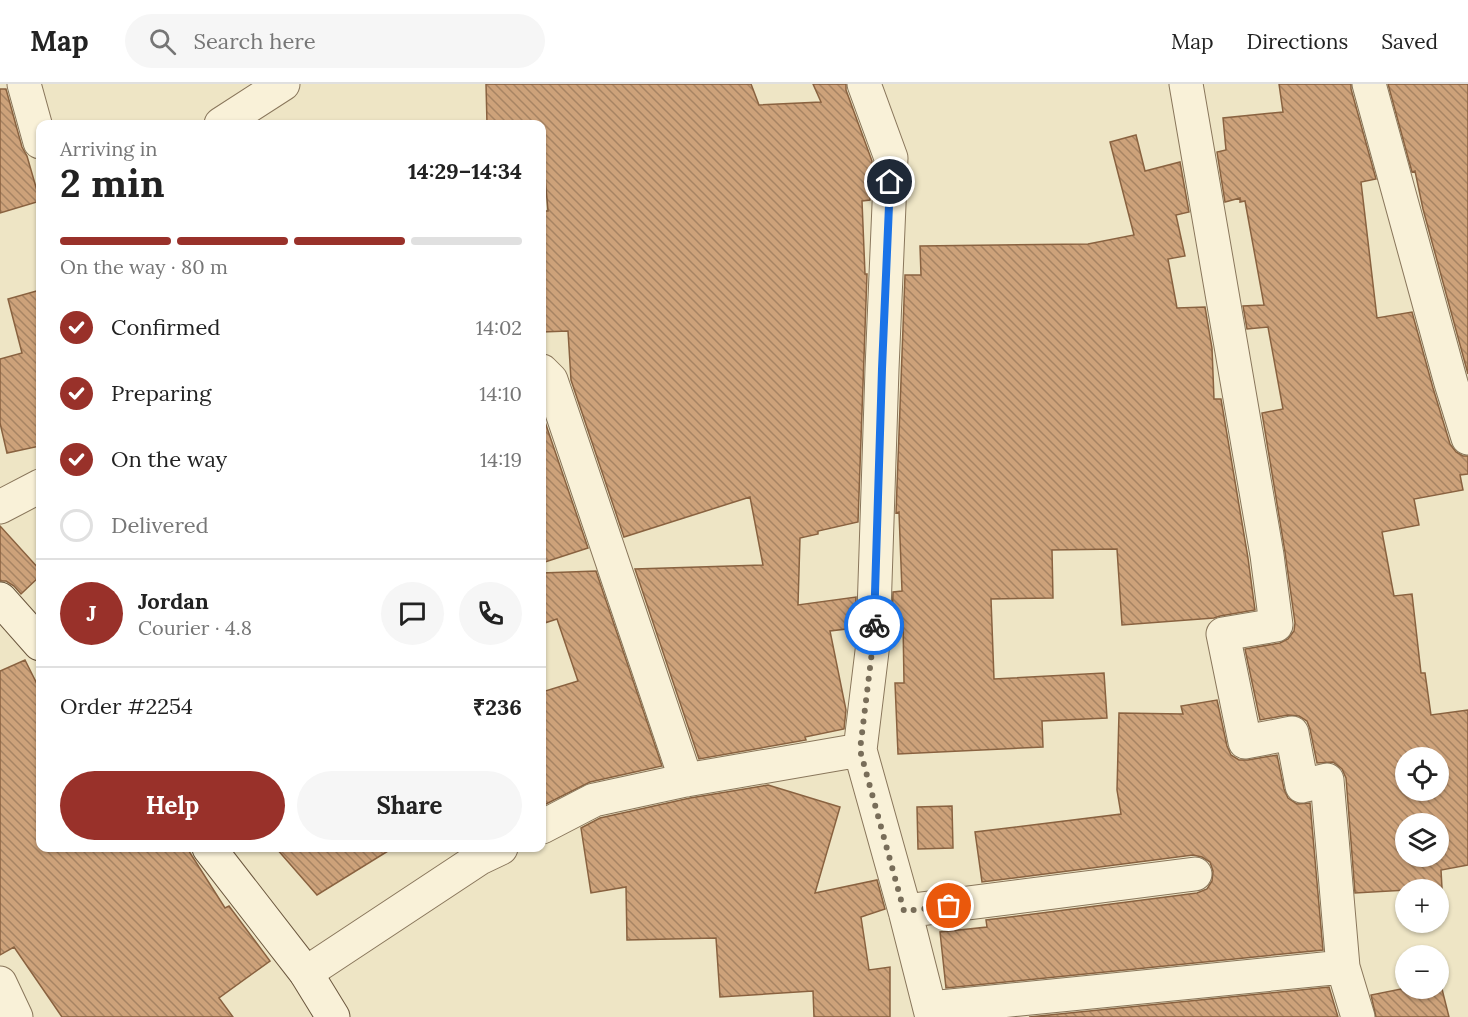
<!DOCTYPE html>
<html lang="en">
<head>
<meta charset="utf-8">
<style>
	body { margin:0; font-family:Lora,serif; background:#f6f6f6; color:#222; height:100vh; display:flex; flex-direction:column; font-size:22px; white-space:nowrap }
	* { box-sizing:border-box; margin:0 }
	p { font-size:20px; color:#767676 }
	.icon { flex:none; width:33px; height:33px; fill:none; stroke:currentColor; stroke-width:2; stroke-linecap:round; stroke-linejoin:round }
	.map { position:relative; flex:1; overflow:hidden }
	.drawer { position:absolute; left:36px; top:36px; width:510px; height:732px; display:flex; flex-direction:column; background:#fff; border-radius:12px; box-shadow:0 2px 4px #0004 }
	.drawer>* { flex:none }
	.fabs { position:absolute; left:1395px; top:663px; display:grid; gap:12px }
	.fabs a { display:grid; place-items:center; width:54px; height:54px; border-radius:50%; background:#fff; box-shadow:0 2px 4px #0004; font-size:30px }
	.pin { position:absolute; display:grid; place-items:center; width:51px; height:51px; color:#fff; margin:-26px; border:3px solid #fff; border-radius:50%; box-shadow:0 2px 6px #0007 }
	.courier { position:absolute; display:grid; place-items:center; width:60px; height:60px; margin:-30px; border:4px solid #1a73e8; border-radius:50%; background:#fff; color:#222; box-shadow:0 2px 8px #0007 }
	.headline em { font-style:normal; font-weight:700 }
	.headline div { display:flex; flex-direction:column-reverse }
	.headline { display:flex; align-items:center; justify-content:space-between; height:102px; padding:0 24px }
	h1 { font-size:39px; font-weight:700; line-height:45px }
	.bar { display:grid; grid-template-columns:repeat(4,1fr); gap:9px 6px; align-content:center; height:72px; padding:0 24px }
	.bar i { height:8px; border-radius:4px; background:#e0e0e0 }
	.bar .on { background:#99312a }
	.bar p { grid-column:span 4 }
	.line { display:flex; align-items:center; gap:15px; padding:0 24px; border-top:2px solid #e0e0e0 }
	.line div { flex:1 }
	.round { display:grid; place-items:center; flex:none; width:63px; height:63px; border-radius:32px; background:#f6f6f6 }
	ol { padding:0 24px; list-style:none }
	li { display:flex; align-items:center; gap:18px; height:66px }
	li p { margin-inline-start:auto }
	li .icon { padding:6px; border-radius:50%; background:#99312a; color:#fff; stroke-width:4 }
	li:last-child { color:#767676 }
	li i { width:33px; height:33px; border:3px solid #e0e0e0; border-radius:50% }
	.action { display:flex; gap:12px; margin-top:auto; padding:12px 24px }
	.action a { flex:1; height:69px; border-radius:36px; background:#99312a; color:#fff; font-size:24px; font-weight:700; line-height:69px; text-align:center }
	.action a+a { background:#f6f6f6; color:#222 }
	header { display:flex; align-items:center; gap:36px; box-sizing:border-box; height:84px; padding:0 30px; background:#fff; border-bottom:2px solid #e0e0e0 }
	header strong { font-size:28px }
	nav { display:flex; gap:33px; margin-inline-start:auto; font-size:21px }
	.search { width:420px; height:54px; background:#f6f6f6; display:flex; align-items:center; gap:15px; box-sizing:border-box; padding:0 21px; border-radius:33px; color:#767676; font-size:22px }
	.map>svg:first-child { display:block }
	.building { fill:url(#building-back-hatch); stroke:#896240; stroke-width:1.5; fill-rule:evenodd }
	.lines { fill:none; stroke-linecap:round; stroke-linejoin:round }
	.street-casing { stroke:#89765b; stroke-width:35 }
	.secondary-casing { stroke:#6b573e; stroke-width:35 }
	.street { stroke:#f9f1d8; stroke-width:33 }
	.secondary { stroke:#f9f1d8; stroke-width:33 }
	.done { stroke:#786d59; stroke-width:6; stroke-dasharray:0 10.8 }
	.route { stroke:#1a73e8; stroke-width:8 }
</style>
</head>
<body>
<header>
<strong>Map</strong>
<div class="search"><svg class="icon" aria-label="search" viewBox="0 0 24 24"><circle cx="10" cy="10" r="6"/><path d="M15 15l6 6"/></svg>Search here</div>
<nav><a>Map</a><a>Directions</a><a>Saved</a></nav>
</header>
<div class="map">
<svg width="1468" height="933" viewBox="0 0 1468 933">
	<defs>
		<pattern id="building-back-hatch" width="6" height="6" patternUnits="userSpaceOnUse" patternTransform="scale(1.5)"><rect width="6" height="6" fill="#cda27a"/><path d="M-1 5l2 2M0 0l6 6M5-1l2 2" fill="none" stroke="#a78463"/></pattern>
	</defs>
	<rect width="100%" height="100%" fill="#eee5c5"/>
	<!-- building -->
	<path class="building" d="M486 0H751L759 21 821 18 813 0H846V6L872 77 870 116 862 117 865 190H867L858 438 818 447V450L800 454 798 521 856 513 855 544 830 547 846 626 844 645 805 653 806 656 699 675 635 485 763 481 750 413 624 453 571 296 568 247 542 248V127H548L542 59V40H487Z
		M1279 0H1351V5L1376 95 1361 98 1377 234 1412 228 1433 304 1450 360 1456 368 1463 372H1468V390L1460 391 1463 406 1414 415 1419 441 1382 448 1394 512 1412 510 1421 589H1425L1431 631 1468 626V781L1441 786 1442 804 1355 809 1346 694 1342 685 1333 678 1317 679 1310 645 1307 637 1299 632 1288 631 1260 636 1245 565 1280 559 1288 555 1294 547 1295 539 1285 468 1262 329 1283 325 1268 243 1247 245 1243 222 1264 221 1245 117 1240 118V114L1225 118 1217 68 1226 66 1223 34 1283 28ZM1406 674H1438V706H1406ZM1406 740H1438V772H1406Z
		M1388 0H1468V290L1423 125 1415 87 1412 88Z
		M0 5H6L22 63 27 72 40 117 0 129Z
		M1136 51 1145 87 1180 78 1189 128 1176 131 1185 172 1168 175 1177 224 1205 223 1212 264 1214 315H1221L1248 474 1255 526 1220 532 1214 534 1122 541 1117 465 1052 466 1053 514 991 515 994 595 1104 589 1107 634 1042 637 1043 663 898 670 895 599H904L903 538 892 539 893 508 902 507 899 428 896 429 905 191H921L920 162 1088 160 1134 151 1110 58Z
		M40 206V362L7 369 0 339V275L22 269 8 215Z
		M542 335H544L588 464 542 479Z
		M0 442 40 486V492L21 510 14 502 6 497H0Z
		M596 487 662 682 590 698 542 722V608L578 597 557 535 542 540V489Z
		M25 576 40 606V764H187L225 824 229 822 270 877 219 914 233 933H62L14 863 0 871V587Z
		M1217 616 1227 662 1231 671 1239 676H1248L1277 671 1284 705 1288 714 1297 720 1310 719 1323 866 946 904 940 848 987 843 986 836 1197 809 1207 805 1212 797 1213 787 1210 778 1202 773 1193 771 982 798 975 748 1121 730 1117 706 1119 629 1183 630 1181 622Z
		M768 701 840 723 815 809 877 796 885 825 861 833 869 886 890 883V933H814L813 907 720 913 716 854 627 856 626 803 591 809 581 744 600 734 690 714Z
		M952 722 953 764 918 765 917 723Z
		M276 764H393L317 811Z
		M1438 897H1440L1449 933H1376L1371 911 1406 904H1438Z
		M1329 903 1338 933H1029Z"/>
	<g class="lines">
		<defs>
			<path id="street" d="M24 0 40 58
				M1186 0 1267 471 1276 541 1223 550 1245 658 1292 649 1302 702 1327 696 1343 883
				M1369 0 1451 299 1468 354
				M221 40 283 0
				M542 287 551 296 686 696
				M0 423 40 402
				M860 666 905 827 932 933
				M542 743 594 716 686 696 860 666 873 559 882 285 891 74 864 0
				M905 827 1195 790
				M306 889 480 774 501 764
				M0 899 16 933
				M930 924 1343 883 1358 933"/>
			<path id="secondary" d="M0 515 40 560
				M209 764 306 889 333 933"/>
		</defs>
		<!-- street casing -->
		<use href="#street" class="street-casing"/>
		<!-- secondary casing -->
		<use href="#secondary" class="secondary-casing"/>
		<!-- street -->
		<use href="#street" class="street"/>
		<!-- secondary -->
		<use href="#secondary" class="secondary"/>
	</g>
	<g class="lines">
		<!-- done -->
		<path class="done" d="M874 541 873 559 860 666 904 827 949 822"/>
		<!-- route -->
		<path class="route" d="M874 541 882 285 890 98"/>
	</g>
</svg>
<div class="fabs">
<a><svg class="icon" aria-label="locate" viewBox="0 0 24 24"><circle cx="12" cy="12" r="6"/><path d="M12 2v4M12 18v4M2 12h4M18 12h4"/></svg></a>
<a><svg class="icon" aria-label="layers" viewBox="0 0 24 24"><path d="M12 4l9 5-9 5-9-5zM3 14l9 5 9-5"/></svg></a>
<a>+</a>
<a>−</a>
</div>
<div class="pin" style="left:949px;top:822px;background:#ea580c"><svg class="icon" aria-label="bag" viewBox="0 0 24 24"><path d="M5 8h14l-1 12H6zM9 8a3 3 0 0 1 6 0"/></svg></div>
<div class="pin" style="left:890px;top:98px;background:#1f2937"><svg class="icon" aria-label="home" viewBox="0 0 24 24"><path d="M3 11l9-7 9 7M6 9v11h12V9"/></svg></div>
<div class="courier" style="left:874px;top:541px"><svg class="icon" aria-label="bike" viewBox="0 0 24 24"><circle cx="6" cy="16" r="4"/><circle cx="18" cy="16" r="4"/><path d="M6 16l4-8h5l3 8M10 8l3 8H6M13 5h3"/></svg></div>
<section class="drawer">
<div class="headline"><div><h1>2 min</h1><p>Arriving in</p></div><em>14:29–14:34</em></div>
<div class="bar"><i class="on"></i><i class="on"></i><i class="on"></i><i></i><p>On the way · 80 m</p></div>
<ol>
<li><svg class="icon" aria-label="check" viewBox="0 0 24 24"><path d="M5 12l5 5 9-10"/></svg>Confirmed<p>14:02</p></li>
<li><svg class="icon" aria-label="check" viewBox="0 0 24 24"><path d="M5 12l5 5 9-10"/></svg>Preparing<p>14:10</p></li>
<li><svg class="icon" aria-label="check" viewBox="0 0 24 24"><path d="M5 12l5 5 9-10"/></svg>On the way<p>14:19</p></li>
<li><i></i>Delivered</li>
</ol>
<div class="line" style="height:108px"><b class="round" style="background:#99312a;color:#fff">J</b><div><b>Jordan</b><p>Courier · 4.8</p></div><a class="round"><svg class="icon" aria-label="chat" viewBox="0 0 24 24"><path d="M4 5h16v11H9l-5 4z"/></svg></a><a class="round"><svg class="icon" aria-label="phone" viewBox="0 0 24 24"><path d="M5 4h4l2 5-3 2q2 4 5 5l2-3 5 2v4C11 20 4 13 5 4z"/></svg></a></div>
<div class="line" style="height:78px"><div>Order #2254</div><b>₹236</b></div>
<div class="action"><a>Help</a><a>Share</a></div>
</section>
</div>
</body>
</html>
